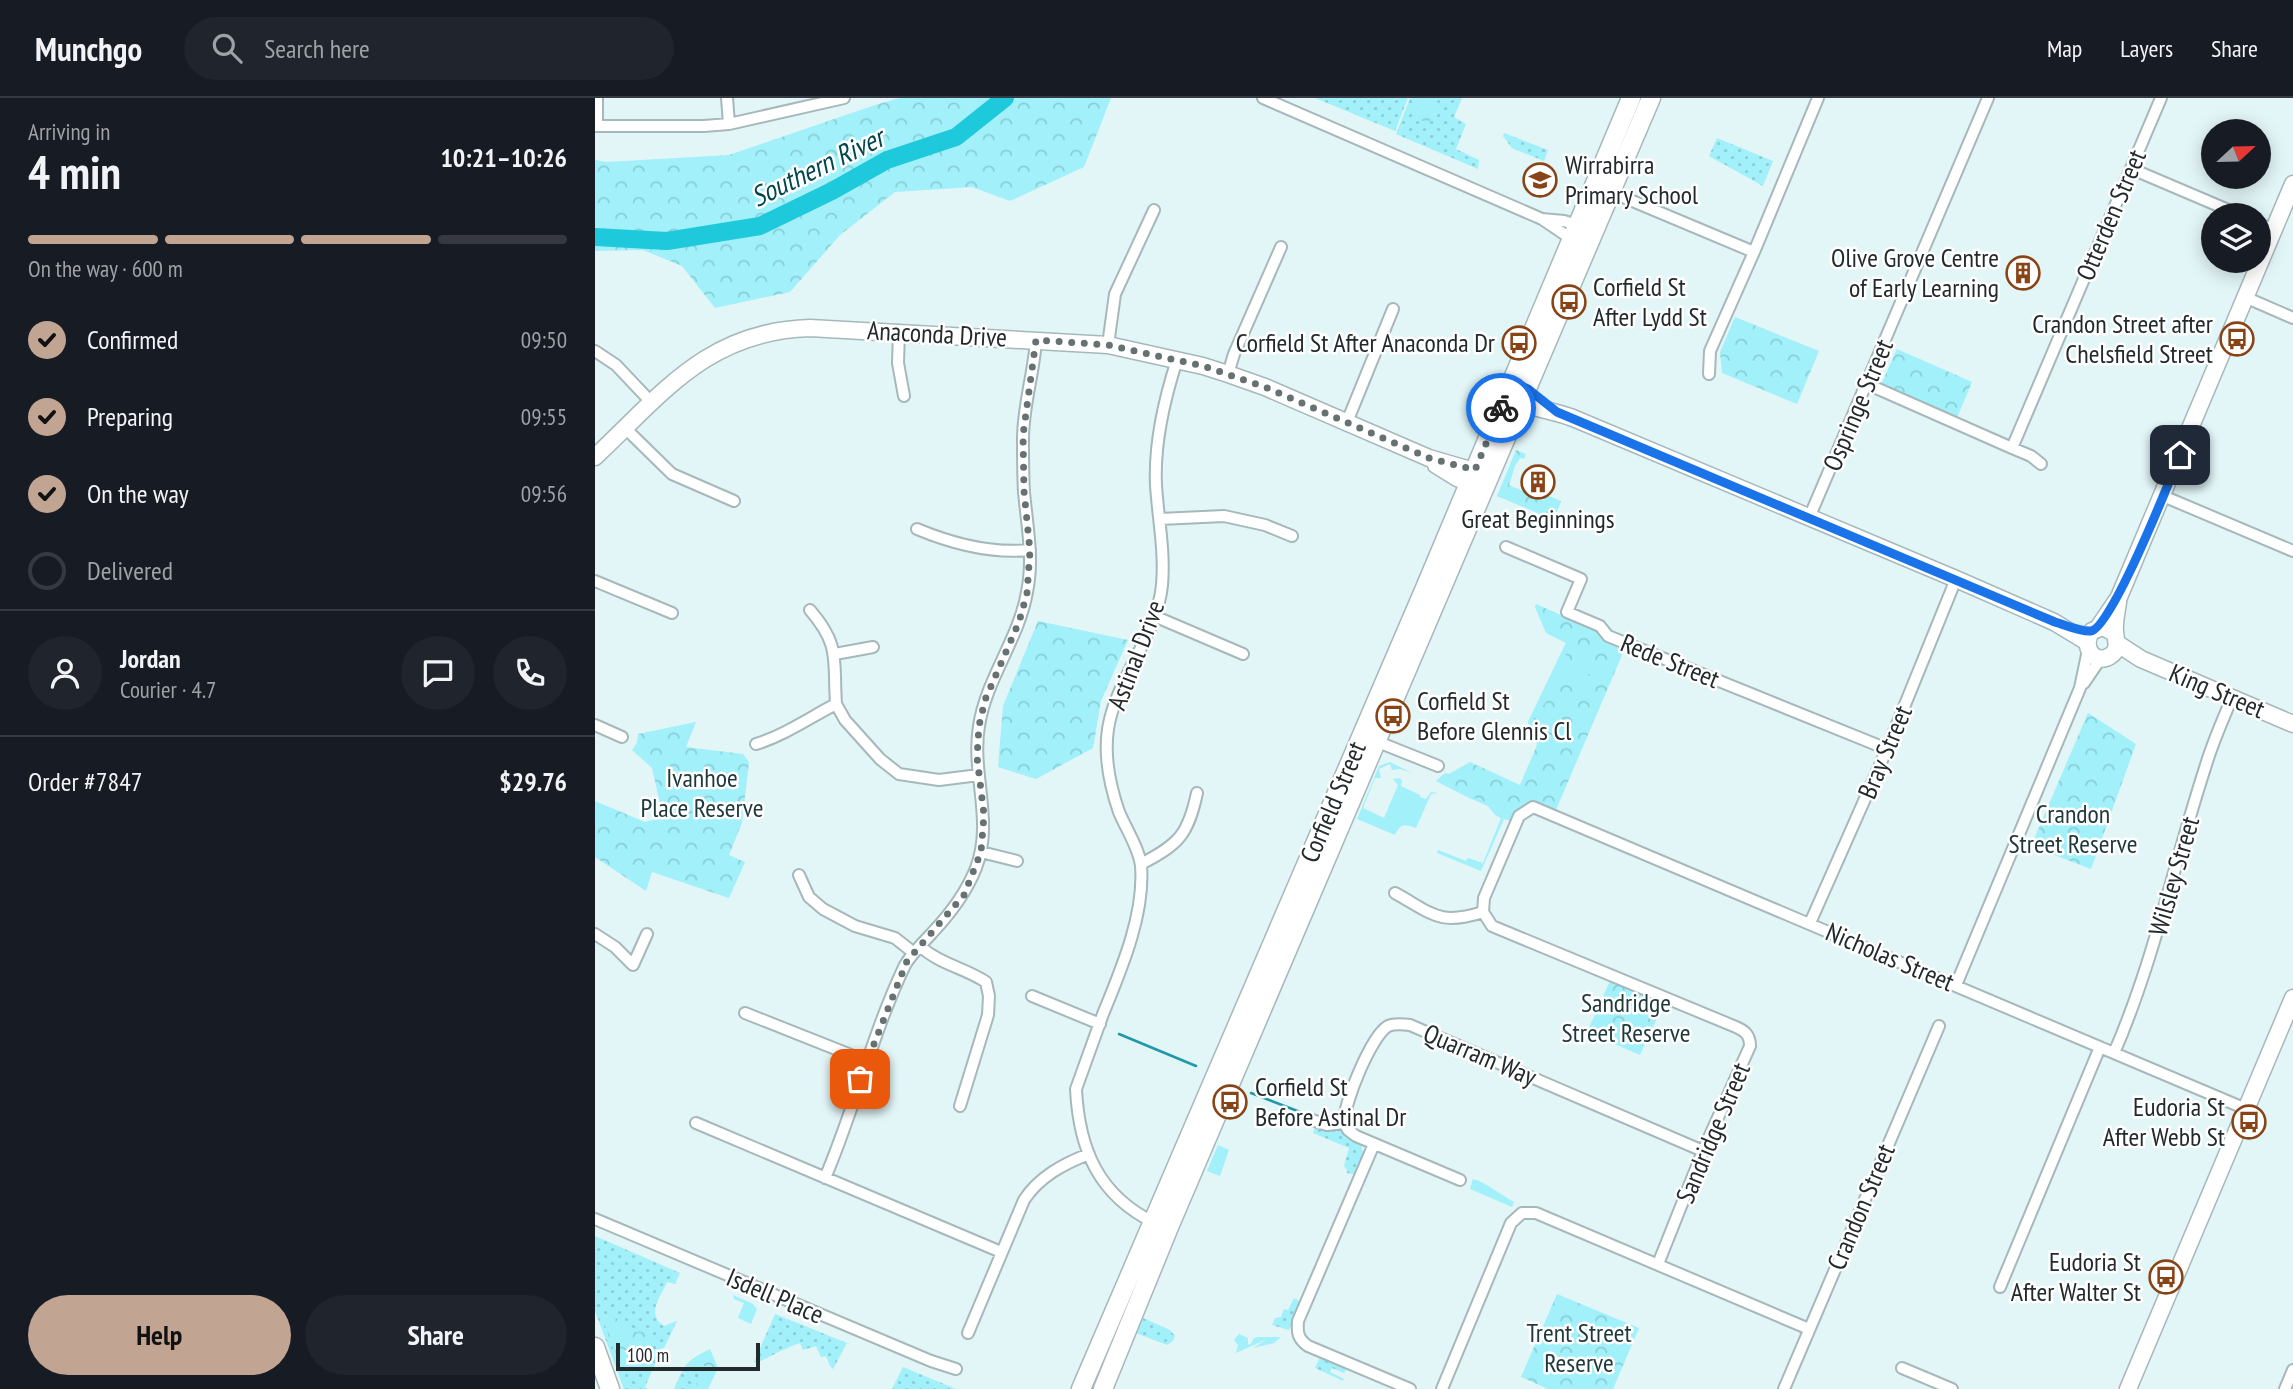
<!DOCTYPE html>
<html lang="en">
<head>
<meta charset="utf-8">
<style>
	body { margin:0; font-family:"PT Sans Narrow",sans-serif; background:#20242c; color:#f1f3f6; height:100vh; display:flex; flex-direction:column; font-size:26px; white-space:nowrap }
	* { box-sizing:border-box; margin:0 }
	p { font-size:23px; color:#9ea1a6 }
	.icon { flex:none; width:38px; height:38px; fill:none; stroke:currentColor; stroke-width:2; stroke-linecap:round; stroke-linejoin:round }
	.map { position:relative; flex:1; overflow:hidden }
	.sheet { display:flex; flex-direction:column; background:#171b24; width:595px }
	.sheet>* { flex:none }
	.needle { width:46px; rotate:68deg }
	.controls { position:absolute; left:1606px; top:21px; display:grid; gap:14px }
	.controls a { display:grid; place-items:center; width:70px; height:70px; border-radius:50%; background:#171b24; box-shadow:0 4px 18px #0003; font-size:35px }
	.scale { position:absolute; left:21px; bottom:18px; width:144px; box-sizing:border-box; padding-left:7px; border:4px solid #232a2b; border-top:0; font-size:19px; line-height:24px; white-space:nowrap; color:#232a2b; -webkit-text-stroke:5px #fff; paint-order:stroke }
	.pin { position:absolute; display:grid; place-items:center; width:60px; height:60px; color:#fff; margin:-30px; border-radius:14px; box-shadow:0 4px 10px #0006 }
	.courier { position:absolute; display:grid; place-items:center; width:70px; height:70px; margin:-35px; border:5px solid #1a73e8; border-radius:50%; background:#fff; color:#222; box-shadow:0 2px 9px #0007 }
	.summary em { font-style:normal; font-weight:600 }
	.summary div { display:flex; flex-direction:column-reverse }
	.summary { display:flex; align-items:center; justify-content:space-between; height:119px; padding:0 28px }
	h1 { font-size:46px; font-weight:600; line-height:52px }
	.bar { display:grid; grid-template-columns:repeat(4,1fr); gap:10px 7px; align-content:center; height:84px; padding:0 28px }
	.bar i { height:9px; border-radius:5px; background:#363941 }
	.bar .current { background:#c2a492 }
	.bar p { grid-column:span 4 }
	.line { display:flex; align-items:center; gap:18px; padding:0 28px; border-top:2px solid #363941 }
	.line div { flex:1 }
	.round { display:grid; place-items:center; flex:none; width:74px; height:74px; border-radius:37px; background:#20242c }
	ol { padding:0 28px; list-style:none }
	li { display:flex; align-items:center; gap:21px; height:77px }
	li p { margin-inline-start:auto }
	li .icon { padding:7px; border-radius:50%; background:#c2a492; color:#111; stroke-width:4 }
	li:last-child { color:#9ea1a6 }
	li i { width:38px; height:38px; border:4px solid #363941; border-radius:50% }
	.primary-button { display:flex; gap:14px; margin-top:auto; padding:14px 28px }
	.primary-button a { flex:1; height:80px; border-radius:42px; background:#c2a492; color:#111; font-size:28px; font-weight:600; line-height:80px; text-align:center }
	.primary-button a+a { background:#20242c; color:#f1f3f6 }
	header { display:flex; align-items:center; gap:42px; box-sizing:border-box; height:98px; padding:0 35px; background:#171b24; border-bottom:2px solid #363941 }
	header strong { font-size:33px }
	nav { display:flex; gap:38px; margin-inline-start:auto; font-size:24px }
	.search { width:490px; height:63px; background:#20242c; display:flex; align-items:center; gap:18px; box-sizing:border-box; padding:0 24px; border-radius:38px; color:#9ea1a6; font-size:26px }
	main { display:flex; flex:1; min-height:0 }
	.map>svg:first-child { display:block }
	.grass { fill:url(#grass-dots) }
	.forest { fill:url(#forest-crowns) }
	.garden { fill:#a1f0fa }
	.lines { fill:none; stroke-linecap:round; stroke-linejoin:round }
	.stream { stroke:#1f99a6; stroke-width:2.5 }
	.river { stroke:#1dc9da; stroke-width:18 }
	.street-casing { stroke:#a6b8ba; stroke-width:14 }
	.secondary-casing { stroke:#a6b8ba; stroke-width:19 }
	.primary-casing { stroke:#a6b8ba; stroke-width:21 }
	.street { stroke:#fff; stroke-width:10 }
	.secondary { stroke:#fff; stroke-width:16 }
	.primary { stroke:#fff; stroke-width:18 }
	.done { stroke:#667172; stroke-width:7; stroke-dasharray:0 12.6 }
	.route { stroke:#1a73e8; stroke-width:9 }
	.labels { text-anchor:middle; stroke-width:5; stroke-linejoin:round; paint-order:stroke }
	.poi-label { font-size:26px; fill:#232a2b; stroke:#fff; text-anchor:end }
	.street-label { font-size:26px; fill:#232a2b; stroke:#fff }
	.park-label { font-size:26px; fill:#1f383b; stroke:#fff }
	.water-label { font-size:28px; font-style:italic; fill:#00474e; stroke:#fff }
</style>
</head>
<body>
<header>
<strong>Munchgo</strong>
<div class="search"><svg class="icon" aria-label="search" viewBox="0 0 24 24"><circle cx="10" cy="10" r="6"/><path d="M15 15l6 6"/></svg>Search here</div>
<nav><a>Map</a><a>Layers</a><a>Share</a></nav>
</header>
<main>
<section class="sheet">
<div class="summary"><div><h1>4 min</h1><p>Arriving in</p></div><em>10:21–10:26</em></div>
<div class="bar"><i class="current"></i><i class="current"></i><i class="current"></i><i></i><p>On the way · 600 m</p></div>
<ol>
<li><svg class="icon" aria-label="check" viewBox="0 0 24 24"><path d="M5 12l5 5 9-10"/></svg>Confirmed<p>09:50</p></li>
<li><svg class="icon" aria-label="check" viewBox="0 0 24 24"><path d="M5 12l5 5 9-10"/></svg>Preparing<p>09:55</p></li>
<li><svg class="icon" aria-label="check" viewBox="0 0 24 24"><path d="M5 12l5 5 9-10"/></svg>On the way<p>09:56</p></li>
<li><i></i>Delivered</li>
</ol>
<div class="line" style="height:126px"><a class="round"><svg class="icon" aria-label="person" viewBox="0 0 24 24"><circle cx="12" cy="8" r="4"/><path d="M4 21q1-7 8-7t8 7"/></svg></a><div><b>Jordan</b><p>Courier · 4.7</p></div><a class="round"><svg class="icon" aria-label="chat" viewBox="0 0 24 24"><path d="M4 5h16v11H9l-5 4z"/></svg></a><a class="round"><svg class="icon" aria-label="phone" viewBox="0 0 24 24"><path d="M5 4h4l2 5-3 2q2 4 5 5l2-3 5 2v4C11 20 4 13 5 4z"/></svg></a></div>
<div class="line" style="height:91px"><div>Order #7847</div><b>$29.76</b></div>
<div class="primary-button"><a>Help</a><a>Share</a></div>
</section>
<div class="map">
<svg width="1698" height="1291" viewBox="0 0 1698 1291">
	<defs>
		<pattern id="grass-dots" width="8" height="8" patternUnits="userSpaceOnUse" patternTransform="scale(1.75)"><rect width="8" height="8" fill="#a1f0fa"/><path d="M2 2h.1M6 6h.1" fill="none" stroke="#8aced6" stroke-width="1.8" stroke-linecap="round"/></pattern>
		<pattern id="forest-crowns" width="20" height="18" patternUnits="userSpaceOnUse" patternTransform="scale(1.75)"><rect width="20" height="18" fill="#a1f0fa"/><path d="M2 6a3 3 0 1 1 6 0M12 15a3 3 0 1 1 6 0" fill="none" stroke="#8aced6"/></pattern>
	</defs>
	<rect width="100%" height="100%" fill="#e2f5f7"/>
	<!-- grass -->
	<path class="grass" d="M720 0H813L800 33Z
		M815 0H867L859 19 871 26 861 51 884 62 883 71 801 36Z
		M909 35 953 52 949 63 917 50 908 38Z
		M1122 40 1178 63 1168 88 1114 58Z
		M721 1028 745 1032 752 1040 766 1047 769 1057 760 1077 752 1075V1072L749 1068 754 1050 718 1035Z
		M0 1138 85 1175 80 1186 72 1184C65 1199 51 1217 69 1228L82 1223 69 1250H67L50 1289 53 1291H29L0 1213Z
		M699 1200 706 1204 694 1232 677 1227 680 1220 686 1219 689 1211 693 1212Z
		M180 1216 252 1245 238 1271 235 1268 231 1258 226 1259 221 1248 208 1252 205 1245C187 1251 178 1258 161 1265L159 1264Z
		M548 1220 575 1232 580 1238 578 1243 572 1247 541 1235Z
		M725 1259 752 1270 749 1275 737 1270 735 1274 749 1281 748 1283 720 1270Z
		M108 1267 112 1269 98 1291H79L87 1273 89 1276Z
		M308 1269 361 1291H297Z"/>
	<!-- forest -->
	<path class="forest" d="M305 0H516L489 69 415 103 377 89 300 94 245 137 195 194 120 210 87 168 48 152 0 153V62L12 64 134 57 280 7Z
		M825 0H844L834 25 818 19Z
		M1140 219 1224 253 1202 306 1127 275 1125 254Z
		M1302 251 1377 284 1362 320 1286 287Z
		M921 352 931 356 929 361 925 360 920 368 914 387 949 402 952 397 966 403 959 422 902 398Z
		M941 506 1006 535 1030 550 961 712C940 704 928 701 915 723L909 721 904 710 872 697V699L841 683 850 675 854 676 875 664 925 687 942 647 933 624 971 545 951 535 940 509Z
		M443 523 533 542 506 603 498 650 441 681 403 669 408 608Z
		M1493 615 1541 646 1496 771 1436 748Z
		M101 624 91 649 148 656 154 664 147 725 134 757 150 764 134 800 57 774 51 793 0 759V703L50 724 68 719 57 670 37 652 42 645 43 636Z
		M1015 883 1069 905 1045 957 992 934Z
		M962 1196 1044 1230 1018 1291H953L926 1279Z
		M14 1218 27 1222 29 1228 41 1234 50 1233 62 1245C24 1280 23 1264 9 1225Z
		M115 1251 123 1270 113 1291H98L111 1269 108 1267 99 1272 94 1279 87 1273C92 1262 105 1256 115 1251Z"/>
	<!-- garden -->
	<path class="garden" d="M971 545H973L969 566 970 586 956 597 934 627 933 624Z
		M983 562 1000 570 1019 573 1015 582 995 576 983 579 980 575Z
		M795 664 817 675 805 671 797 672 795 666 784 671 786 680H780L768 710 789 720 803 687 798 681 804 680 807 682 806 688 825 697V699L831 701 836 694 843 695 836 696 821 730C809 726 806 725 800 737L762 721 784 668Z
		M873 697 904 710 909 721 886 773 842 755 843 752 871 763 873 760 888 765 906 720 900 717 893 708 872 699Z
		M623 1047 634 1052 625 1078 612 1073Z
		M878 1081C892 1085 906 1097 919 1104L917 1109 875 1091Z
		M138 1197 158 1206 162 1211 156 1226 143 1220 149 1205 139 1201Z
		M644 1236 653 1240V1246L655 1247 659 1240 662 1239H686L679 1245 658 1250 672 1241 641 1255 643 1247 639 1242Z"/>
	<g class="lines">
		<!-- stream -->
		<path class="stream" d="M524 936 601 968
			M656 995 705 1014"/>
		<!-- river -->
		<path class="river" d="M0 139 72 143 165 128 237 93 292 62 361 39 410 0"/>
		<defs>
			<path id="street" d="M132 0 134 26
				M668 0 947 121 981 144
				M0 28H109L134 26 249 0
				M2 28V0
				M1537 71 1645 117
				M1016 94 1159 154
				M947 121 969 123 985 128
				M1664 126 1679 132
				M1652 200 1698 220
				M304 234 303 265 309 298
				M513 247 520 196 559 112
				M0 253 21 267 56 304
				M633 276 639 256 686 149
				M1114 276 1115 253 1159 154 1223 0
				M1272 286 1417 350 1566 0
				M752 324 798 211
				M30 330 77 376 139 403
				M1417 350 1436 358 1446 366
				M1568 398 1698 453
				M1214 420 1393 0
				M565 421 629 418 670 427 697 438
				M322 431C358 446 396 456 435 452
				M911 449 986 481 972 514 1005 528 1013 538 1292 651
				M0 483 77 515
				M215 512C246 548 238 562 241 606
				M559 518 648 556
				M240 556 278 549
				M1489 585 1506 560
				M0 627 27 639
				M778 642 843 668
				M161 646C190 637 214 620 241 606L250 622 285 661 304 676 344 682 384 677
				M386 754 422 763
				M546 766C584 746 593 737 602 695
				M204 777 214 799 228 811 260 828 300 840 319 855
				M800 795C838 816 844 828 888 814
				M1215 825 1292 651 1361 481
				M0 836 20 849 38 867 52 836
				M325 848C344 866 370 870 391 884L394 898 393 917 365 1008
				M1361 887 1485 590 1493 552
				M437 898 505 926
				M150 915 271 963
				M1519 955C1559 863 1579 765 1610 670 1617 646 1627 623 1637 600
				M714 1021 732 1027 749 1025C749 1005 776 938 793 928 800 925 808 926 815 927L1108 1053
				M101 1025 406 1154
				M749 1025 753 1032 761 1038 865 1082
				M779 1046 703 1223C702 1235 703 1241 713 1248L815 1291
				M230 1080C260 1010 277 936 310 867 317 855 328 845 337 835 356 815 371 795 381 770 399 723 376 675 384 628 391 581 424 541 432 494 439 460 432 428 429 394 428 377 428 359 428 341 428 307 439 275 441 242
				M0 1121 336 1263 361 1271
				M560 1125C504 1098 484 1052 481 991 490 966 499 941 508 916 526 872 550 816 546 768 544 750 531 731 524 714 515 688 509 658 513 631 521 580 562 539 567 487 570 453 563 420 561 387 559 344 569 302 582 262
				M1063 1166 1108 1053 1155 948C1155 937 1150 933 1141 929L897 828 888 814 889 800 924 718 938 709 1651 1011
				M1405 1189 1505 949
				M373 1235 429 1102C444 1079 468 1066 494 1056
				M1307 1270 1357 1291
				M847 1291 916 1125 927 1115H941L1214 1231
				M1189 1291 1344 928
				M1690 1291 1698 1272"/>
			<path id="secondary" d="M914 301C935 310 957 312 978 320L1361 481 1459 524 1492 544
				M0 359C68 295 113 233 215 230L513 247 608 268 633 276 670 289 834 360 889 376
				M841 367 862 380 887 389
				M1503 530 1524 499 1698 86
				M1519 535 1508 529 1497 533C1486 547 1498 568 1515 558 1526 551 1520 542 1520 533 1519 524 1522 513 1523 504
				M1523 546 1546 561 1698 626
				M1533 1291 1698 900"/>
			<path id="primary" d="M0 1249 15 1291
				M486 1291 830 490 1036 0
				M508 1291 574 1129 1056 0"/>
		</defs>
		<!-- street casing -->
		<use href="#street" class="street-casing"/>
		<!-- secondary casing -->
		<use href="#secondary" class="secondary-casing"/>
		<!-- primary casing -->
		<use href="#primary" class="primary-casing"/>
		<!-- street -->
		<use href="#street" class="street"/>
		<!-- secondary -->
		<use href="#secondary" class="secondary"/>
		<!-- primary -->
		<use href="#primary" class="primary"/>
	</g>
	<g class="lines">
		<!-- done -->
		<path class="done" d="M265 981 312 863 369 797 386 754 389 717 382 659 384 628 390 602 424 524 432 495 435 453 429 393 428 337 441 242 513 247 608 268 670 289 834 360 880 372 906 310"/>
		<!-- route -->
		<path class="route" d="M906 310 918 284 933 291 962 314 1460 524C1470 527 1486 534 1496 533 1516 531 1575 382 1585 357"/>
	</g>
	<!-- icons -->
	<defs>
		<symbol id="school-ring" viewBox="-11 -11 22 22"><circle r="9.5" fill="#fff" stroke="#884417" stroke-width="1.5"/><path d="M0-5L7-2L0 1L-7-2ZM-4 1L0 2.5L4 1V4Q0 6-4 4Z" fill="#884417"/></symbol>
		<symbol id="building-ring" viewBox="-11 -11 22 22"><circle r="9.5" fill="#fff" stroke="#884417" stroke-width="1.5"/><path d="M-4-6H4V6H1V3H-1V6H-4ZM-2.5-4.3h1.7v1.8h-1.7ZM.8-4.3h1.7v1.8H.8ZM-2.5-1h1.7V.8h-1.7ZM.8-1h1.7V.8H.8Z" fill="#884417"/></symbol>
		<symbol id="bus-ring" viewBox="-11 -11 22 22"><circle r="9.5" fill="#fff" stroke="#884417" stroke-width="1.5"/><path d="M-5-6H5V4H4V6H2V4H-2V6H-4V4H-5ZM-3.5-4V0h7V-4ZM-3.5 1.2v1.5H-2V1.2ZM2 1.2v1.5H3.5V1.2Z" fill="#884417"/></symbol>
	</defs>
	<g fill-rule="evenodd">
		<use href="#school-ring" x="926" y="63" width="38" height="38"/>
		<use href="#building-ring" x="1409" y="156" width="38" height="38"/>
		<use href="#bus-ring" x="955" y="185" width="38" height="38"/>
		<use href="#bus-ring" x="1623" y="222" width="38" height="38"/>
		<use href="#bus-ring" x="905" y="226" width="38" height="38"/>
		<use href="#building-ring" x="924" y="365" width="38" height="38"/>
		<use href="#bus-ring" x="779" y="599" width="38" height="38"/>
		<use href="#bus-ring" x="616" y="985" width="38" height="38"/>
		<use href="#bus-ring" x="1635" y="1005" width="38" height="38"/>
		<use href="#bus-ring" x="1552" y="1160" width="38" height="38"/>
	</g>
	<g class="labels">
		<!-- poi labels -->
		<g class="poi-label">
			<text x="970" y="76" text-anchor="start">Wirrabirra<tspan x="970" dy="30">Primary School</tspan></text>
			<text x="1404" y="169">Olive Grove Centre<tspan x="1404" dy="30">of Early Learning</tspan></text>
			<text x="998" y="198" text-anchor="start">Corfield St<tspan x="998" dy="30">After Lydd St</tspan></text>
			<text x="1618" y="235">Crandon Street after<tspan x="1618" dy="30">Chelsfield Street</tspan></text>
			<text x="900" y="254">Corfield St After Anaconda Dr</text>
			<text x="943" y="430" text-anchor="middle">Great Beginnings</text>
			<text x="822" y="612" text-anchor="start">Corfield St<tspan x="822" dy="30">Before Glennis Cl</tspan></text>
			<text x="660" y="998" text-anchor="start">Corfield St<tspan x="660" dy="30">Before Astinal Dr</tspan></text>
			<text x="1630" y="1018">Eudoria St<tspan x="1630" dy="30">After Webb St</tspan></text>
			<text x="1546" y="1173">Eudoria St<tspan x="1546" dy="30">After Walter St</tspan></text>
		</g>
		<!-- street labels -->
		<g class="street-label">
			<text transform="translate(1516 117) rotate(-67)" y="9">Otterden Street</text>
			<text transform="translate(342 236) rotate(3)" y="9">Anaconda Drive</text>
			<text transform="translate(1263 307) rotate(-67)" y="9">Ospringe Street</text>
			<text transform="translate(541 557) rotate(-69)" y="9">Astinal Drive</text>
			<text transform="translate(1075 563) rotate(22)" y="9">Rede Street</text>
			<text transform="translate(1622 593) rotate(23)" y="9">King Street</text>
			<text transform="translate(1290 654) rotate(-67)" y="9">Bray Street</text>
			<text transform="translate(738 704) rotate(-67)" y="9">Corfield Street</text>
			<text transform="translate(1579 778) rotate(-74)" y="9">Wilsley Street</text>
			<text transform="translate(1295 859) rotate(23)" y="9">Nicholas Street</text>
			<text transform="translate(885 957) rotate(23)" y="9">Quarram Way</text>
			<text transform="translate(1118 1035) rotate(-67)" y="9">Sandridge Street</text>
			<text transform="translate(1266 1109) rotate(-67)" y="9">Crandon Street</text>
			<text transform="translate(180 1198) rotate(23)" y="9">Isdell Place</text>
		</g>
		<!-- park labels -->
		<g class="park-label">
			<text x="107" y="689">Ivanhoe<tspan x="107" dy="30">Place Reserve</tspan></text>
			<text x="1478" y="725">Crandon<tspan x="1478" dy="30">Street Reserve</tspan></text>
			<text x="1031" y="914">Sandridge<tspan x="1031" dy="30">Street Reserve</tspan></text>
			<text x="984" y="1244">Trent Street<tspan x="984" dy="30">Reserve</tspan></text>
		</g>
		<!-- water labels -->
		<g class="water-label">
			<text transform="translate(222 69) rotate(-26)" y="10">Southern River</text>
		</g>
	</g>
</svg>
<div class="controls">
<a><svg class="needle" viewBox="-14 -14 28 28"><path d="M0-13l5 13h-10z" fill="#e53935"/><path d="M0 13l5-13h-10z" fill="#9ea1a6"/></svg></a>
<a><svg class="icon" aria-label="layers" viewBox="0 0 24 24"><path d="M12 4l9 5-9 5-9-5zM3 14l9 5 9-5"/></svg></a>
</div>
<div class="scale">100 m</div>
<div class="pin" style="left:265px;top:981px;background:#ea580c"><svg class="icon" aria-label="bag" viewBox="0 0 24 24"><path d="M5 8h14l-1 12H6zM9 8a3 3 0 0 1 6 0"/></svg></div>
<div class="pin" style="left:1585px;top:357px;background:#1f2937"><svg class="icon" aria-label="home" viewBox="0 0 24 24"><path d="M3 11l9-7 9 7M6 9v11h12V9"/></svg></div>
<div class="courier" style="left:906px;top:310px"><svg class="icon" aria-label="bike" viewBox="0 0 24 24"><circle cx="6" cy="16" r="4"/><circle cx="18" cy="16" r="4"/><path d="M6 16l4-8h5l3 8M10 8l3 8H6M13 5h3"/></svg></div>
</div>
</main>
</body>
</html>
